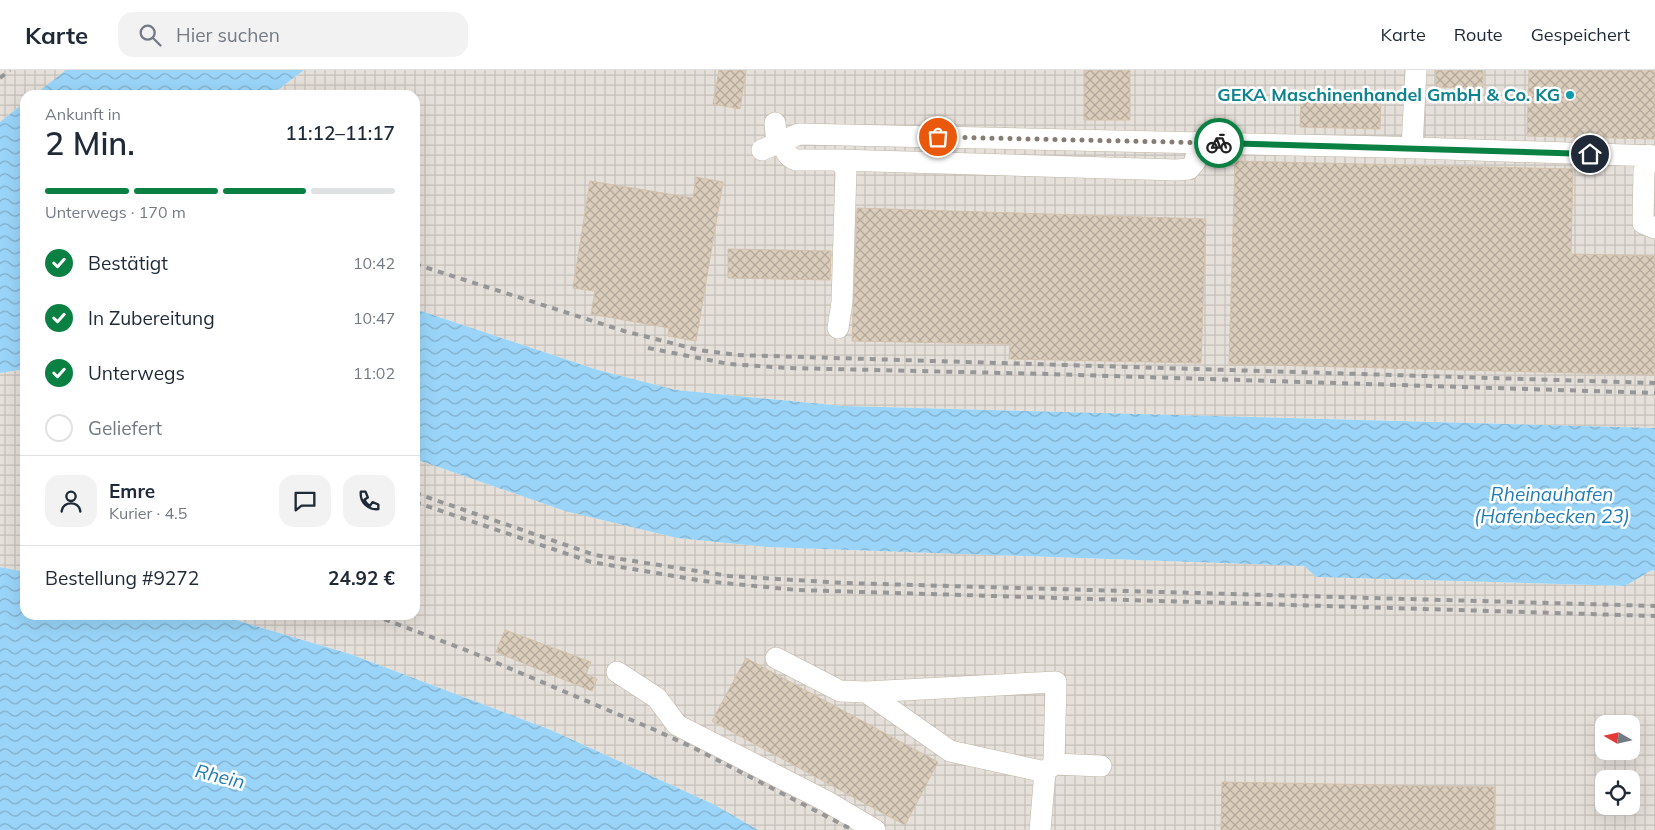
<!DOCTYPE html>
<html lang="de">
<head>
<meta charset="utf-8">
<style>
	body { margin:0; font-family:Mulish,sans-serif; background:#f2f2f3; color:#1f2937; height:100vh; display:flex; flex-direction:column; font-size:19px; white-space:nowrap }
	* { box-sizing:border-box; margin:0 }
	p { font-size:16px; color:#747a83 }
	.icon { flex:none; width:28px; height:28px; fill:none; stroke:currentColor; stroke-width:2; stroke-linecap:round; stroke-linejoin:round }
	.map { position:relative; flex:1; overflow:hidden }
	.panel { position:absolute; left:20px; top:20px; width:400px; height:530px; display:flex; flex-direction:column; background:#fff; border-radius:15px; box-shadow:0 5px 20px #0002 }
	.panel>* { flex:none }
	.needle { width:32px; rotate:279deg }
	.fabs { position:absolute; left:1595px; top:645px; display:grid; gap:10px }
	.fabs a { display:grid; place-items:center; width:45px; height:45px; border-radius:10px; background:#fff; box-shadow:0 5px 20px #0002; font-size:25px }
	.pin { position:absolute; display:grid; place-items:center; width:42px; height:42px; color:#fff; margin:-21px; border:2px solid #fff; border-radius:50%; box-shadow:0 1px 5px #0007 }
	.courier { position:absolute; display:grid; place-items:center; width:50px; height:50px; margin:-25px; border:4px solid #0b8043; border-radius:50%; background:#fff; color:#222; box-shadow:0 1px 6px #0007 }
	.head em { font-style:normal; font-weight:600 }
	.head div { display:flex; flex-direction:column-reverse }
	.head { display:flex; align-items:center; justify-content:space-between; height:85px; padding:0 25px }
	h1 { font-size:32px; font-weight:600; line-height:38px }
	.bar { display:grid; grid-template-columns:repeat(4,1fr); gap:8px 5px; align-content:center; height:60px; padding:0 25px }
	.bar i { height:6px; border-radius:4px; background:#e0e1e3 }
	.bar .active { background:#0b8043 }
	.bar p { grid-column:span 4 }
	.line { display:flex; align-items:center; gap:12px; padding:0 25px; border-top:1px solid #e0e1e3 }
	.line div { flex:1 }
	.round { display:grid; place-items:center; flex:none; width:52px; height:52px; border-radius:15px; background:#f2f2f3 }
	ol { padding:0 25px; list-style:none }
	li { display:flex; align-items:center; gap:15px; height:55px }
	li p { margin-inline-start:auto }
	li .icon { padding:5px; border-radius:50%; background:#0b8043; color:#fff; stroke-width:4 }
	li:last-child { color:#747a83 }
	li i { width:28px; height:28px; border:2px solid #e0e1e3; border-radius:50% }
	header { display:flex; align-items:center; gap:30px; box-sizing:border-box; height:70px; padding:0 25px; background:#fff; border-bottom:1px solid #e0e1e3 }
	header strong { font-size:24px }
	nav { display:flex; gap:28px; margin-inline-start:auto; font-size:18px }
	.search { width:350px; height:45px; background:#f2f2f3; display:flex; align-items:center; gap:12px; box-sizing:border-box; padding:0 18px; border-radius:15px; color:#747a83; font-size:19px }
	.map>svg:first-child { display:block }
	.industrial { fill:url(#industrial-grid); fill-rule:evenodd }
	.water { fill:url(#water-waves) }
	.building { fill:url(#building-cross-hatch); stroke:#d3c2ab }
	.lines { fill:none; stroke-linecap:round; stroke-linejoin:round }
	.minor-casing { stroke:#c1b7a6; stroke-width:22 }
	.minor { stroke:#fff; stroke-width:21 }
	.rail { stroke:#969696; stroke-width:4; stroke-dasharray:6 6; stroke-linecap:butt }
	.done { stroke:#857d72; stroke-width:5; stroke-dasharray:0 9 }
	.route { stroke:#0b8043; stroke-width:6 }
	.culture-dot { fill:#0f9aa8; stroke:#fff; stroke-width:2 }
	.labels { text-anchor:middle; stroke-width:5; stroke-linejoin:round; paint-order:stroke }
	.culture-label { font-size:18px; font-weight:bold; fill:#0d838f; stroke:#fff; text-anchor:end }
	.water-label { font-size:19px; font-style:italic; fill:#1f7cb7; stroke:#fff }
</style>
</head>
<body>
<header>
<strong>Karte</strong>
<div class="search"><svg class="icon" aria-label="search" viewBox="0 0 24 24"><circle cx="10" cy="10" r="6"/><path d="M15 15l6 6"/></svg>Hier suchen</div>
<nav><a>Karte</a><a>Route</a><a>Gespeichert</a></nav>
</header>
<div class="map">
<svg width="1655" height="760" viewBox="0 0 1655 760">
	<defs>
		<pattern id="industrial-grid" width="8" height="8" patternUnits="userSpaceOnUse" patternTransform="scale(1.25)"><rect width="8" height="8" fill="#e6e0da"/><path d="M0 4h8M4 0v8" fill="none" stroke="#c7c1bc"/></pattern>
		<pattern id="water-waves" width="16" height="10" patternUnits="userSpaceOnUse" patternTransform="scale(1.25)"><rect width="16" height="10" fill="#9ad5f9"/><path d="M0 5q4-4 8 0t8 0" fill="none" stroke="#80aeca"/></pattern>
		<pattern id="building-cross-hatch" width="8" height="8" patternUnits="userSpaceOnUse" patternTransform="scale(1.25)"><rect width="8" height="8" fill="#dacdbc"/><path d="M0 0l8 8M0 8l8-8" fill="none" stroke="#b3a89a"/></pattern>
	</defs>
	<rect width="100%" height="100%" fill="#f5efe5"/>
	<!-- industrial -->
	<path class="industrial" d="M0 0H66L34 25H25V32L0 52Z
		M304 0H1655V358L844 336 676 320 598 300 415 239V25H271Z
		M25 299V502L0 497V303Z
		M415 389 565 441 677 468 766 477 1304 496 1316 507 1625 516 1652 500 1655 501V760H758L715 735 551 660 350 584 219 545H415ZM1604 654H1631V681H1604ZM1604 709H1631V736H1604Z"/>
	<!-- water -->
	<path class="water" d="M66 0H304L271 25H34Z
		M25 32V299L0 303V52Z
		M415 239 598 300 676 320 844 336 1655 358V501L1652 500 1625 516 1316 507 1304 496 766 477 677 468 565 441 415 389Z
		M0 497 25 502V545H219L350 584 551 660 715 735 758 760H0Z"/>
	<!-- building -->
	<path class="building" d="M719 0H746L740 39 713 34Z
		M1084 0H1130V50H1084Z
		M1436 0H1483V18L1436 17Z
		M1529 0H1655V69L1527 66Z
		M1301 28 1381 30 1380 59 1300 57Z
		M1235 91 1573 99 1571 184 1655 186V305L1229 294Z
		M696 107 723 112 696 271 668 266 669 258 591 244 595 221 573 218 590 111 693 128Z
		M857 138 1206 149 1201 293 1009 289 1010 274 852 271Z
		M728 179 831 181 830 210 728 208Z
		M505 560 591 592 586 604 597 609 592 621 496 582Z
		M746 588 938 692 905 755 712 651Z
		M1222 712 1495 717 1494 760H1221Z"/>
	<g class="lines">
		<defs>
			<path id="minor" d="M775 53 777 74
				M783 72C785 81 787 87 796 90H839L846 99 842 232 838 258
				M1412 78 1416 0
				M762 80 799 64 1388 77 1655 86
				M1649 85 1644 101 1643 153 1655 158
				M839 90 1176 100 1189 99 1195 92 1198 72
				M776 588 840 621 866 622 1056 612 1054 694
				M617 602 657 628 677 655 826 731 875 760
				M866 622 950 681 1045 702
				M1040 760 1045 702 1054 694 1101 696"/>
		</defs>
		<!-- minor casing -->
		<use href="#minor" class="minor-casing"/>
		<!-- minor -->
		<use href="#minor" class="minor"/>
		<!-- rail -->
		<path class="rail" d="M0 8 10 0
			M415 194 624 261 699 280 737 285 1655 313
			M648 278 729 294 788 298 1048 304 1655 323
			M415 423 595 485 729 506 844 513 1655 536
			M415 432 591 492 703 511 797 520 1655 546
			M373 545 471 582 655 660 692 677 853 760"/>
	</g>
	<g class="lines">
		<!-- done -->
		<path class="done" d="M938 67 1219 73"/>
		<!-- route -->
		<path class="route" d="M1219 73 1590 84"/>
	</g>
	<!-- markers -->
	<circle class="culture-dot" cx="1570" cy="25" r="5"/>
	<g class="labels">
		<!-- culture labels -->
		<g class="culture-label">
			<text x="1560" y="31">GEKA Maschinenhandel GmbH &amp; Co. KG</text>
		</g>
		<!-- water labels -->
		<g class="water-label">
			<text x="1552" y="431">Rheinauhafen<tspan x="1552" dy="22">(Hafenbecken 23)</tspan></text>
			<text transform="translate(220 706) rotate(14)" y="7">Rhein</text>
		</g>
	</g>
</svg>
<div class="fabs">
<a><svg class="needle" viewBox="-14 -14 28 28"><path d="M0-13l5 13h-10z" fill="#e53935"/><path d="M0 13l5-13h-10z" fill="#747a83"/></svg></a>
<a><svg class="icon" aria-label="locate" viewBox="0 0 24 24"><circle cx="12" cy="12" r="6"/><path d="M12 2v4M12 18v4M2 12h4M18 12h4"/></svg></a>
</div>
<div class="pin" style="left:938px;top:67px;background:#ea580c"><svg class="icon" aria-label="bag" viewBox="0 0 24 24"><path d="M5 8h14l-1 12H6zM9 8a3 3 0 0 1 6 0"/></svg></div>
<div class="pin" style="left:1590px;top:84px;background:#1f2937"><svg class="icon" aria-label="home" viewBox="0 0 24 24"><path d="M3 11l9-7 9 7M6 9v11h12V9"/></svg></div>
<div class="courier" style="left:1219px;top:73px"><svg class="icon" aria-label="bike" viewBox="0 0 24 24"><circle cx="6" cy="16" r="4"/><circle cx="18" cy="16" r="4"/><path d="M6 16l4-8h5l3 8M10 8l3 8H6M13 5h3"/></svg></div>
<section class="panel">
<div class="head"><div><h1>2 Min.</h1><p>Ankunft in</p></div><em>11:12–11:17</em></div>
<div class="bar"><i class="active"></i><i class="active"></i><i class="active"></i><i></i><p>Unterwegs · 170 m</p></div>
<ol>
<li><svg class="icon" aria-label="check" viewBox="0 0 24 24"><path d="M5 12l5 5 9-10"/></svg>Bestätigt<p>10:42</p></li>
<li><svg class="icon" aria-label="check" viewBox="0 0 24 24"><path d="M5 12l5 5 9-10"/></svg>In Zubereitung<p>10:47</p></li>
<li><svg class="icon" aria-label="check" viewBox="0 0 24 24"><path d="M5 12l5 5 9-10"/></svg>Unterwegs<p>11:02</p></li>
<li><i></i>Geliefert</li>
</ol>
<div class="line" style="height:90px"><a class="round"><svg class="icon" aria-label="person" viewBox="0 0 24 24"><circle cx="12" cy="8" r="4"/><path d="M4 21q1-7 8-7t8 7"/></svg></a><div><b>Emre</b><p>Kurier · 4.5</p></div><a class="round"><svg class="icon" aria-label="chat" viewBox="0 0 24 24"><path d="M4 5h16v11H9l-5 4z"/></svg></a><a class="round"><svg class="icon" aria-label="phone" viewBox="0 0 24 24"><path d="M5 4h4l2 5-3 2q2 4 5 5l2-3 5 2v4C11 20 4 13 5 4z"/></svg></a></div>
<div class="line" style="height:65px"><div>Bestellung #9272</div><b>24.92 €</b></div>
</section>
</div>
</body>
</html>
